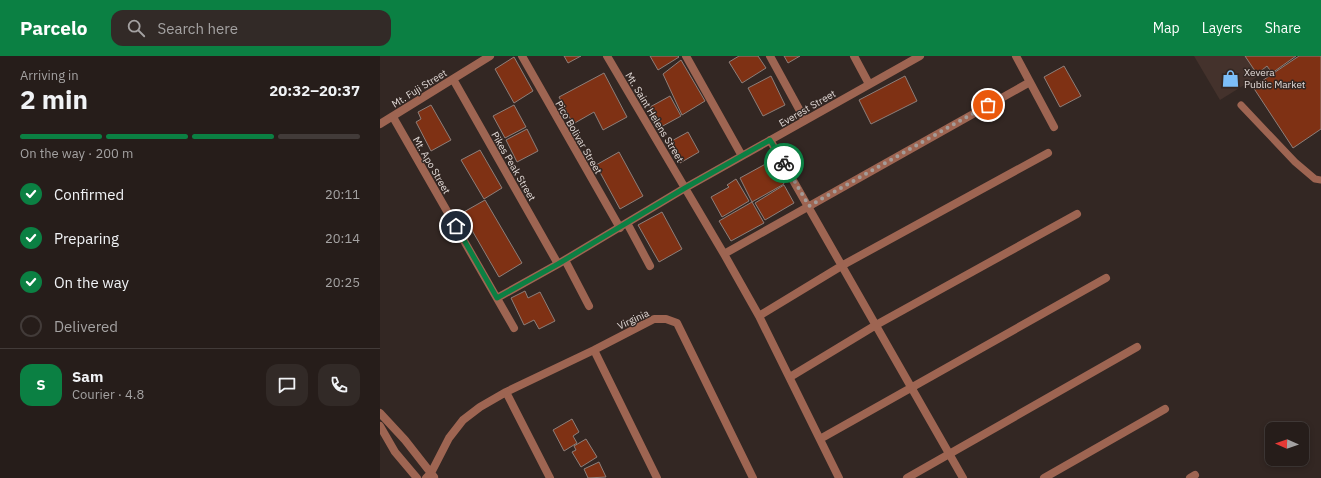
<!DOCTYPE html>
<html lang="en">
<head>
<meta charset="utf-8">
<style>
	body { margin:0; font-family:"IBM Plex Sans",sans-serif; background:#322a27; color:#f1f3f6; height:100vh; display:flex; flex-direction:column; font-size:15px; white-space:nowrap }
	* { box-sizing:border-box; margin:0 }
	p { font-size:13px; color:#a4a2a2 }
	.icon { flex:none; width:22px; height:22px; fill:none; stroke:currentColor; stroke-width:2; stroke-linecap:round; stroke-linejoin:round }
	.map { position:relative; flex:1; overflow:hidden }
	.panel { display:flex; flex-direction:column; background:#261d1a; width:380px }
	.panel>* { flex:none }
	.needle { width:26px; rotate:272deg }
	.fabs { position:absolute; left:885px; top:366px; display:grid; gap:8px }
	.fabs a { display:grid; place-items:center; width:44px; height:44px; border-radius:8px; background:#261d1a; box-shadow:0 2px 6px #0003,0 0 0 1px #423b39; font-size:20px }
	.pin { position:absolute; display:grid; place-items:center; width:34px; height:34px; color:#fff; margin:-17px; border:2px solid #fff; border-radius:50%; box-shadow:0 1px 4px #0007 }
	.courier { position:absolute; display:grid; place-items:center; width:40px; height:40px; margin:-20px; border:3px solid #0b8043; border-radius:50%; background:#fff; color:#222; box-shadow:0 1px 5px #0007 }
	.overview em { font-style:normal; font-weight:800 }
	.overview div { display:flex; flex-direction:column-reverse }
	.overview { display:flex; align-items:center; justify-content:space-between; height:68px; padding:0 20px }
	h1 { font-size:26px; font-weight:800; line-height:30px }
	.bar { display:grid; grid-template-columns:repeat(4,1fr); gap:6px 4px; align-content:center; height:48px; padding:0 20px }
	.bar i { height:5px; border-radius:3px; background:#423b39 }
	.bar .selected { background:#0b8043 }
	.bar p { grid-column:span 4 }
	.line { display:flex; align-items:center; gap:10px; padding:0 20px; border-top:1px solid #423b39 }
	.line div { flex:1 }
	.round { display:grid; place-items:center; flex:none; width:42px; height:42px; border-radius:12px; background:#322a27 }
	ol { padding:0 20px; list-style:none }
	li { display:flex; align-items:center; gap:12px; height:44px }
	li p { margin-inline-start:auto }
	li .icon { padding:4px; border-radius:50%; background:#0b8043; color:#fff; stroke-width:4 }
	li:last-child { color:#a4a2a2 }
	li i { width:22px; height:22px; border:2px solid #423b39; border-radius:50% }
	header { display:flex; align-items:center; gap:24px; box-sizing:border-box; height:56px; padding:0 20px; background:#0b8043; color:#fff }
	header strong { font-size:19px }
	nav { display:flex; gap:22px; margin-inline-start:auto; font-size:14px }
	.search { width:280px; height:36px; background:#322a27; display:flex; align-items:center; gap:10px; box-sizing:border-box; padding:0 14px; border-radius:12px; color:#a4a2a2; font-size:15px }
	main { display:flex; flex:1; min-height:0 }
	.map>svg:first-child { display:block }
	.built { fill:#44322c }
	.building { fill:#7f3114; stroke:#8d7f7a }
	.lines { fill:none; stroke-linecap:round; stroke-linejoin:round }
	.service { stroke:#9e6552; stroke-width:7 }
	.minor { stroke:#9e6552; stroke-width:8 }
	.done { stroke:#a49b97; stroke-width:4; stroke-dasharray:0 7.2 }
	.route { stroke:#0b8043; stroke-width:5 }
	.labels { text-anchor:middle; stroke-width:3; stroke-linejoin:round; paint-order:stroke }
	.poi-label { font-size:10px; fill:#e1d9d6; stroke:#332723; text-anchor:start }
	.street-label { font-size:10px; fill:#e1d9d6; stroke:#332723 }
</style>
</head>
<body>
<header>
<strong>Parcelo</strong>
<div class="search"><svg class="icon" aria-label="search" viewBox="0 0 24 24"><circle cx="10" cy="10" r="6"/><path d="M15 15l6 6"/></svg>Search here</div>
<nav><a>Map</a><a>Layers</a><a>Share</a></nav>
</header>
<main>
<section class="panel">
<div class="overview"><div><h1>2 min</h1><p>Arriving in</p></div><em>20:32–20:37</em></div>
<div class="bar"><i class="selected"></i><i class="selected"></i><i class="selected"></i><i></i><p>On the way · 200 m</p></div>
<ol>
<li><svg class="icon" aria-label="check" viewBox="0 0 24 24"><path d="M5 12l5 5 9-10"/></svg>Confirmed<p>20:11</p></li>
<li><svg class="icon" aria-label="check" viewBox="0 0 24 24"><path d="M5 12l5 5 9-10"/></svg>Preparing<p>20:14</p></li>
<li><svg class="icon" aria-label="check" viewBox="0 0 24 24"><path d="M5 12l5 5 9-10"/></svg>On the way<p>20:25</p></li>
<li><i></i>Delivered</li>
</ol>
<div class="line" style="height:72px"><b class="round" style="background:#0b8043;color:#fff">S</b><div><b>Sam</b><p>Courier · 4.8</p></div><a class="round"><svg class="icon" aria-label="chat" viewBox="0 0 24 24"><path d="M4 5h16v11H9l-5 4z"/></svg></a><a class="round"><svg class="icon" aria-label="phone" viewBox="0 0 24 24"><path d="M5 4h4l2 5-3 2q2 4 5 5l2-3 5 2v4C11 20 4 13 5 4z"/></svg></a></div>
</section>
<div class="map">
<svg width="941" height="422" viewBox="0 0 941 422">
	<rect width="100%" height="100%" fill="#332723"/>
	<!-- built -->
	<path class="built" d="M814 0H911L840 44Z"/>
	<!-- building -->
	<path class="building" d="M184 0H201L188 7Z
		M270 0H298L299 1 278 14Z
		M359 0H378L386 12 362 27 349 6Z
		M404 0H420L408 7Z
		M865 0H916L892 17 887 10 877 18Z
		M919 0H941V73L913 92 873 31Z
		M134 1 153 35 134 47 115 13Z
		M301 4 325 45 302 59 283 18Z
		M684 10 701 40 680 51 664 21Z
		M224 17 247 61 223 74 214 56 193 68 179 41Z
		M391 20 405 49 383 60 368 32Z
		M525 20 537 45 491 68 479 44Z
		M290 40 301 60 281 71 270 51Z
		M51 49 71 84 51 95 36 66 41 63 38 56Z
		M134 49 146 71 125 82 113 60Z
		M147 73 158 95 137 106 126 84Z
		M308 76 319 96 300 107 288 87Z
		M100 94 122 132 104 143 81 104Z
		M239 96 263 140 240 153 216 109Z
		M391 105 404 128 372 146 360 122Z
		M356 123 369 145 342 161 331 141 349 131 347 129Z
		M404 129 414 147 385 164 375 147Z
		M105 144 142 207 119 221 82 157Z
		M372 146 384 167 351 185 339 165Z
		M282 156 302 193 279 206 258 169Z
		M145 235 148 242 160 236 175 265 159 273 154 264 144 269 131 242Z
		M192 363 199 376 193 380 197 387 184 395 173 374Z
		M206 383 217 401 201 411 192 396 196 394 194 390Z
		M219 406 226 421 208 422 204 413Z"/>
	<g class="lines">
		<!-- service -->
		<path class="service" d="M861 49 915 106 935 123 941 124"/>
		<!-- minor -->
		<path class="minor" d="M142 0 240 172
			M227 0 344 198 379 260 459 422
			M306 0 362 100
			M390 0 425 64
			M474 0 489 28
			M636 0 674 71
			M73 23 178 208
			M13 61 134 272
			M0 68 110 0
			M390 84 583 422
			M247 167 270 210
			M344 198 650 26
			M185 204 209 250
			M117 242 178 208 305 132 540 0
			M379 260 463 209 668 97
			M214 294 277 422
			M410 321 496 269 697 158
			M126 336 170 422
			M0 357 25 384 54 421
			M0 370 15 396 37 422
			M440 383 726 222
			M46 422 51 417 69 382 83 364 100 351 126 336 214 294 274 263H286L297 267 373 422
			M527 422 757 291
			M664 422 785 353
			M810 422 815 419"/>
	</g>
	<g class="lines">
		<!-- done -->
		<path class="done" d="M404 107 429 150 608 49"/>
		<!-- route -->
		<path class="route" d="M76 170 117 242 178 208 305 132 390 84 404 107"/>
	</g>
	<!-- icons -->
	<defs>
		<symbol id="shop-bare" viewBox="-9 -9 18 18"><path d="M-5-2.5h2.3a2.7 3.5 0 0 1 5.4 0H5L5.5 6h-11ZM-1.5-2.5h3a1.5 2.3 0 0 0-3 0Z" fill="#7cbef9" stroke="#332723" stroke-width="2.5" paint-order="stroke"/></symbol>
	</defs>
	<g fill-rule="evenodd">
		<use href="#shop-bare" x="838" y="10" width="25" height="25"/>
	</g>
	<g class="labels">
		<!-- poi labels -->
		<g class="poi-label">
			<text x="864" y="20">Xevera<tspan x="864" dy="12">Public Market</tspan></text>
		</g>
		<!-- street labels -->
		<g class="street-label">
			<text transform="translate(39 32) rotate(-32)" y="4">Mt. Fuji Street</text>
			<text transform="translate(427 52) rotate(-30)" y="4">Everest Street</text>
			<text transform="translate(275 61) rotate(59)" y="4">Mt. Saint Helens Street</text>
			<text transform="translate(199 81) rotate(60)" y="4">Pico Bolivar Street</text>
			<text transform="translate(52 109) rotate(60)" y="4">Mt. Apo Street</text>
			<text transform="translate(134 110) rotate(60)" y="4">Pikes Peak Street</text>
			<text transform="translate(253 263) rotate(-25)" y="4">Virginia</text>
		</g>
	</g>
</svg>
<div class="fabs">
<a><svg class="needle" viewBox="-14 -14 28 28"><path d="M0-13l5 13h-10z" fill="#e53935"/><path d="M0 13l5-13h-10z" fill="#a4a2a2"/></svg></a>
</div>
<div class="pin" style="left:608px;top:49px;background:#ea580c"><svg class="icon" aria-label="bag" viewBox="0 0 24 24"><path d="M5 8h14l-1 12H6zM9 8a3 3 0 0 1 6 0"/></svg></div>
<div class="pin" style="left:76px;top:170px;background:#1f2937"><svg class="icon" aria-label="home" viewBox="0 0 24 24"><path d="M3 11l9-7 9 7M6 9v11h12V9"/></svg></div>
<div class="courier" style="left:404px;top:107px"><svg class="icon" aria-label="bike" viewBox="0 0 24 24"><circle cx="6" cy="16" r="4"/><circle cx="18" cy="16" r="4"/><path d="M6 16l4-8h5l3 8M10 8l3 8H6M13 5h3"/></svg></div>
</div>
</main>
</body>
</html>
